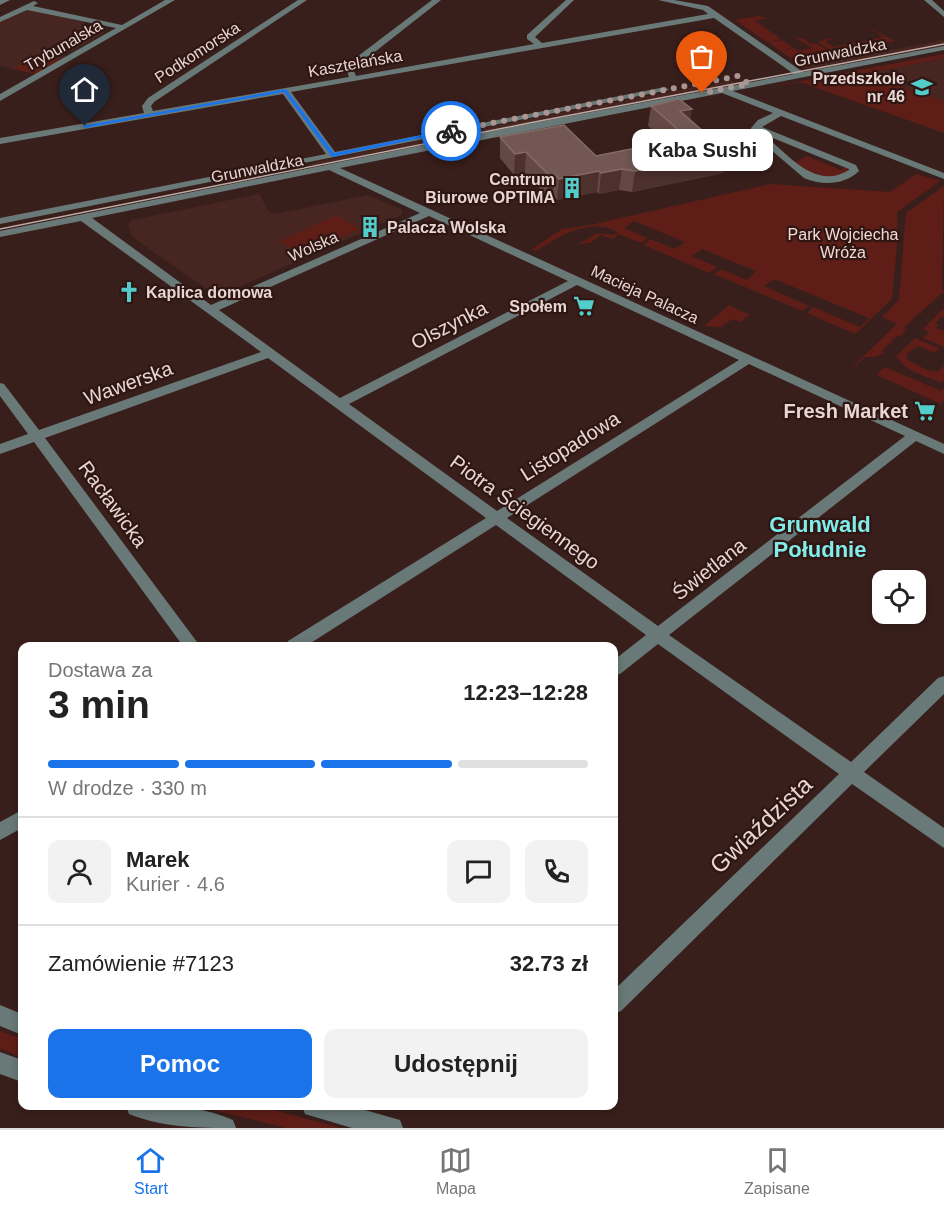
<!DOCTYPE html>
<html lang="pl">
<head>
<meta charset="utf-8">
<style>
	body { margin:0; font-family:Arial,sans-serif; background:#f2f2f2; color:#222; height:100vh; display:flex; flex-direction:column; font-size:22px; white-space:nowrap }
	* { box-sizing:border-box; margin:0 }
	p { font-size:20px; color:#767676 }
	.icon { flex:none; width:33px; height:33px; fill:none; stroke:currentColor; stroke-width:2; stroke-linecap:round; stroke-linejoin:round }
	.map { position:relative; flex:1; overflow:hidden }
	.panel { position:absolute; left:18px; top:642px; width:600px; height:468px; display:flex; flex-direction:column; background:#fff; border-radius:12px; box-shadow:0 3px 9px #0003 }
	.panel>* { flex:none }
	.controls { position:absolute; left:872px; top:570px; display:grid; gap:12px }
	.controls a { display:grid; place-items:center; width:54px; height:54px; border-radius:12px; background:#fff; box-shadow:0 3px 9px #0003; font-size:30px }
	.pin { position:absolute; display:grid; place-items:center; width:51px; height:51px; color:#fff; margin:-62px -26px; border-radius:50% 50% 50% 0; rotate:-45deg; box-shadow:0 0 6px #0007 }
	.pin .icon { rotate:45deg }
	.courier { position:absolute; display:grid; place-items:center; width:60px; height:60px; margin:-30px; border:4px solid #1a73e8; border-radius:50%; background:#fff; color:#222; box-shadow:0 2px 8px #0007 }
	.bubble { position:absolute; height:42px; border-radius:12px; background:#fff; box-shadow:0 3px 9px #0003; font-size:20px; font-weight:700; line-height:42px; text-align:center }
	.summary em { font-style:normal; font-weight:700 }
	.summary div { display:flex; flex-direction:column-reverse }
	.summary { display:flex; align-items:center; justify-content:space-between; height:102px; padding:0 30px }
	h1 { font-size:39px; font-weight:700; line-height:45px }
	.bar { display:grid; grid-template-columns:repeat(4,1fr); gap:9px 6px; align-content:center; height:72px; padding:0 30px }
	.bar i { height:8px; border-radius:4px; background:#e0e0e0 }
	.bar .selected { background:#1a73e8 }
	.bar p { grid-column:span 4 }
	.line { display:flex; align-items:center; gap:15px; padding:0 30px; border-top:2px solid #e0e0e0 }
	.line div { flex:1 }
	.round { display:grid; place-items:center; flex:none; width:63px; height:63px; border-radius:12px; background:#f2f2f2 }
	.button { display:flex; gap:12px; margin-top:auto; padding:12px 30px }
	.button a { flex:1; height:69px; border-radius:12px; background:#1a73e8; color:#fff; font-size:24px; font-weight:700; line-height:69px; text-align:center }
	.button a+a { background:#f2f2f2; color:#222 }
	.tab-bar { display:flex; justify-content:space-around; align-items:center; height:84px; border-top:2px solid #e0e0e0; background:#fff; font-size:16px; color:#767676 }
	.tab-bar a { display:grid; justify-items:center; gap:3px }
	.tab-bar .selected { color:#1a73e8 }
	.map>svg:first-child { display:block }
	.built { fill:#472520 }
	.green { fill:#5e1e17 }
	.lines { fill:none; stroke-linecap:round; stroke-linejoin:round }
	.minor { fill:#697978; fill-rule:evenodd }
	.tram { stroke:#bda9a6; stroke-width:1.5 }
	.wall { fill:#644844 }
	.shaded-wall { fill:#4d312d }
	.building { fill:#725753; stroke:#856b67; stroke-width:1.5 }
	.route { fill:#1a73e8 }
	.done { stroke:#ab9693; stroke-width:6; stroke-dasharray:0 10.8 }
	.labels { text-anchor:middle; stroke-width:4.5; stroke-linejoin:round; paint-order:stroke }
	.far-street-label { font-size:16px; fill:#e8d6d3; stroke:#2f1612 }
	.far-poi-label { font-size:16px; font-weight:bold; fill:#e8d6d3; stroke:#2f1612; text-anchor:end }
	.far-park-label { font-size:16px; fill:#f3d9d5; stroke:#2f1612 }
	.street-label { font-size:20px; fill:#e8d6d3; stroke:#2f1612 }
	.poi-label { font-size:20px; font-weight:bold; fill:#e8d6d3; stroke:#2f1612; text-anchor:end }
	.quarter-label { font-size:22px; font-weight:bold; fill:#81edea; stroke:#2f1612 }
	.near-street-label { font-size:24px; fill:#e8d6d3; stroke:#2f1612 }
</style>
</head>
<body>
<div class="map">
<svg width="944" height="1128" viewBox="0 0 944 1128">
	<rect width="100%" height="100%" fill="#391f1b"/>
	<!-- built -->
	<path class="built" d="M26 9 83 22 88 26 104 29 101 31 104 33 71 52 64 50 59 53 65 55V57L36 74 0 66V22Z
		M944 40V46L816 69 795 68Z
		M944 58V101L861 74Z
		M731 80 738 84 236 180 313 165 312 163 416 141Z
		M259 194 270 213 276 214 368 195 402 210V215L225 293H212L138 241 132 236 128 224 132 220Z"/>
	<!-- green -->
	<path class="green" d="M759 16 776 21 769 18 755 21 781 39 767 42 735 20Z
		M875 31 895 41 832 52 818 42 830 38 832 40 825 41 833 47 883 37 876 32H866Z
		M795 38 804 39 810 44 815 43 830 52 792 59 768 42 782 40 793 47 783 50 794 48 799 51 813 48Z
		M944 54V58L863 74 944 101V133L800 82 769 87Z
		M37 55 60 60 36 74 13 69Z
		M807 156 841 170 846 167 849 171C828 187 813 176 794 163Z
		M916 174 940 181 897 212 898 236 892 299 855 334 807 313 813 307 860 327 869 318 774 279 764 286 809 306 802 311 714 274 721 269 747 280 756 271 702 249 692 256 717 267 709 273 644 245 650 239 675 249 685 242 634 221 624 228 647 238 641 243 619 234 612 239 601 235 590 243 579 244 597 233 614 235 618 232C590 217 560 236 536 251L532 249 562 229 590 225 771 184 890 192Z
		M944 186 942 290 944 291 921 312 922 314 919 313 912 320 914 322 911 321 904 328 906 330 901 336 898 335 891 342 892 344 889 343 882 351 884 353 875 357H865L845 374 897 324 882 317 899 300 906 213Z
		M336 215 360 229 303 256 280 241Z
		M729 305 750 315 740 322 732 319 721 327 704 326Z
		M944 308V318L941 317 936 323 938 325 936 328 944 331V347L923 338 929 332 923 329Z
		M915 338 939 348 934 353 918 346 906 354 908 356 906 359 929 371 931 370 938 372 944 365V380L942 383C928 377 903 371 897 356Z
		M885 367 941 391 944 387V400L941 404 877 375Z
		M0 1031 22 1039V1057L0 1049Z
		M197 1106H259L341 1128H286Z"/>
	<g class="lines">
		<!-- minor -->
		<path class="minor" d="M0 0H10L0 5Z
			M165 0H175L0 101V94L116 28 27 10 0 22V17L34 1 38 3 33 6 122 25Z
			M298 0H307L154 102 151 106 153 111 349 77 345 66 432 0H441L353 69 356 76 534 44 527 39V35L566 0H574L535 37 542 43 708 14 703 10 658 0H674L708 6 803 72 944 46V50L733 91 944 173V179L781 116 762 127 856 165 859 171C844 185 823 186 804 178L751 133V128L758 120 773 113 722 93 340 168 944 444V454L916 441 669 635 851 762 938 678 944 676V694L864 772 944 828V848L852 784 621 1011 614 1014V990L839 774 658 644 620 674 614 675V660L646 635 496 525 306 646H286L288 641 486 518 268 358 45 438 200 646H183L34 442 0 454V444L28 434 0 396V383L4 384 39 430 261 352 81 221 0 237V231L507 128 794 74 714 18 291 92 335 152 665 87 669 90 0 224V218L326 154 283 94 0 144V138L144 113 142 106 148 98ZM763 134 849 169V170C815 191 788 154 763 134ZM329 170 420 213 211 305 92 218ZM429 216 568 281 340 398 219 310ZM577 285 739 360 497 511 349 404ZM749 364 905 436 658 626 507 518Z
			M924 0H932L944 11V17Z
			M22 810V828L0 840V822Z
			M0 1005 22 1014V1035L0 1026Z
			M0 1052 22 1060V1082L0 1074Z
			M126 1106C161 1102 200 1106 233 1120L236 1128C199 1128 164 1128 129 1114Z
			M302 1106H351L400 1120 403 1128H352L305 1114Z"/>
		<!-- tram -->
		<path class="tram" d="M0 229 529 123 944 44"/>
	</g>
	<!-- wall -->
	<path class="wall" d="M651 106 690 121 727 152 723 173 632 192 619 190 599 194 597 192 557 200 553 195 547 196 525 173 514 175 500 158V137L596 156 656 144 657 139 662 138 648 126Z"/>
	<!-- shaded-wall -->
	<path class="shaded-wall" d="M692 109 689 129 680 111Z
		M526 152 525 173 514 175 515 154Z
		M727 152 723 173 632 192 635 171Z
		M622 169 619 190 599 194 601 173Z
		M599 171 597 192 557 200 559 179Z
		M554 174 553 195 547 196 549 175Z"/>
	<!-- building -->
	<path class="building" d="M679 99 692 109 680 111 727 152 635 171 622 169 601 173 599 171 559 179 554 174 549 175 526 152 515 154 500 137 564 125 596 156 661 143 657 139 682 133 651 106Z"/>
	<!-- route -->
	<path class="route" d="M286 89 334 153 451 129 454 131 332 157 284 92 85 128 82 126Z"/>
	<g class="lines">
		<!-- done -->
		<path class="done" d="M451 131 738 76 749 84 702 93"/>
	</g>
	<!-- icons -->
	<defs>
		<symbol id="school-bare" viewBox="-9 -9 18 18"><path d="M0-5L7-2L0 1L-7-2ZM-4 1L0 2.5L4 1V4Q0 6-4 4Z" fill="#53cdca" stroke="#2f1612" stroke-width="2.5" paint-order="stroke"/></symbol>
		<symbol id="building-bare" viewBox="-9 -9 18 18"><path d="M-4-6H4V6H1V3H-1V6H-4ZM-2.5-4.3h1.7v1.8h-1.7ZM.8-4.3h1.7v1.8H.8ZM-2.5-1h1.7V.8h-1.7ZM.8-1h1.7V.8H.8Z" fill="#53cdca" stroke="#2f1612" stroke-width="2.5" paint-order="stroke"/></symbol>
		<symbol id="church-bare" viewBox="-9 -9 18 18"><path d="M-1.2-6h2.4v3.5h3.3v2.4h-3.3V6h-2.4V-.1h-3.3v-2.4h3.3Z" fill="#53cdca" stroke="#2f1612" stroke-width="2.5" paint-order="stroke"/></symbol>
		<symbol id="supermarket-bare" viewBox="-9 -9 18 18"><path d="M-6-5.5h2.5l.6 2H6L4.5 2H-2.5L-4.4-4H-6ZM-1.5 3.2a1.3 1.3 0 1 0 .1 0ZM3 3.2a1.3 1.3 0 1 0 .1 0Z" fill="#53cdca" stroke="#2f1612" stroke-width="2.5" paint-order="stroke"/></symbol>
	</defs>
	<g fill-rule="evenodd">
		<use href="#school-bare" x="907" y="72" width="30" height="30"/>
		<use href="#building-bare" x="557" y="173" width="30" height="30"/>
		<use href="#building-bare" x="355" y="212" width="30" height="30"/>
		<use href="#church-bare" x="114" y="277" width="30" height="30"/>
		<use href="#supermarket-bare" x="569" y="291" width="30" height="30"/>
		<use href="#supermarket-bare" x="910" y="396" width="30" height="30"/>
	</g>
	<g class="labels">
		<!-- far-street labels -->
		<g class="far-street-label">
			<text transform="translate(63 45) rotate(-30)" y="6">Trybunalska</text>
			<text transform="translate(197 52) rotate(-33)" y="6">Podkomorska</text>
			<text transform="translate(840 52) rotate(-11)" y="6">Grunwaldzka</text>
			<text transform="translate(355 63) rotate(-10)" y="6">Kasztelańska</text>
			<text transform="translate(257 168) rotate(-11)" y="6">Grunwaldzka</text>
			<text transform="translate(313 246) rotate(-24)" y="6">Wolska</text>
			<text transform="translate(645 294) rotate(25)" y="6">Macieja Palacza</text>
		</g>
		<!-- far-poi labels -->
		<g class="far-poi-label">
			<text x="905" y="84">Przedszkole<tspan x="905" dy="18">nr 46</tspan></text>
			<text x="555" y="185">Centrum<tspan x="555" dy="18">Biurowe OPTIMA</tspan></text>
			<text x="387" y="233" text-anchor="start">Palacza Wolska</text>
			<text x="146" y="298" text-anchor="start">Kaplica domowa</text>
			<text x="567" y="312">Społem</text>
		</g>
		<!-- far-park labels -->
		<g class="far-park-label">
			<text x="843" y="240">Park Wojciecha<tspan x="843" dy="18">Wróża</tspan></text>
		</g>
		<!-- street labels -->
		<g class="street-label">
			<text transform="translate(449 325) rotate(-27)" y="7">Olszynka</text>
			<text transform="translate(128 383) rotate(-20)" y="7">Wawerska</text>
			<text transform="translate(570 446) rotate(-32)" y="7">Listopadowa</text>
			<text transform="translate(113 504) rotate(54)" y="7">Racławicka</text>
			<text transform="translate(525 512) rotate(36)" y="7">Piotra Ściegiennego</text>
			<text transform="translate(709 569) rotate(-38)" y="7">Świetlana</text>
		</g>
		<!-- poi labels -->
		<g class="poi-label">
			<text x="908" y="418">Fresh Market</text>
		</g>
		<!-- quarter labels -->
		<g class="quarter-label">
			<text x="820" y="532">Grunwald<tspan x="820" dy="25">Południe</tspan></text>
		</g>
		<!-- near-street labels -->
		<g class="near-street-label">
			<text transform="translate(761 825) rotate(-43)" y="8">Gwiaździsta</text>
		</g>
	</g>
</svg>
<div class="controls">
<a><svg class="icon" aria-label="locate" viewBox="0 0 24 24"><circle cx="12" cy="12" r="6"/><path d="M12 2v4M12 18v4M2 12h4M18 12h4"/></svg></a>
</div>
<div class="pin" style="left:702px;top:93px;background:#ea580c"><svg class="icon" aria-label="bag" viewBox="0 0 24 24"><path d="M5 8h14l-1 12H6zM9 8a3 3 0 0 1 6 0"/></svg></div>
<div class="pin" style="left:85px;top:126px;background:#1f2937"><svg class="icon" aria-label="home" viewBox="0 0 24 24"><path d="M3 11l9-7 9 7M6 9v11h12V9"/></svg></div>
<div class="courier" style="left:451px;top:131px"><svg class="icon" aria-label="bike" viewBox="0 0 24 24"><circle cx="6" cy="16" r="4"/><circle cx="18" cy="16" r="4"/><path d="M6 16l4-8h5l3 8M10 8l3 8H6M13 5h3"/></svg></div>
<div class="bubble" style="left:632px;top:129px;width:141px">Kaba Sushi</div>
<section class="panel">
<div class="summary"><div><h1>3 min</h1><p>Dostawa za</p></div><em>12:23–12:28</em></div>
<div class="bar"><i class="selected"></i><i class="selected"></i><i class="selected"></i><i></i><p>W drodze · 330 m</p></div>
<div class="line" style="height:108px"><a class="round"><svg class="icon" aria-label="person" viewBox="0 0 24 24"><circle cx="12" cy="8" r="4"/><path d="M4 21q1-7 8-7t8 7"/></svg></a><div><b>Marek</b><p>Kurier · 4.6</p></div><a class="round"><svg class="icon" aria-label="chat" viewBox="0 0 24 24"><path d="M4 5h16v11H9l-5 4z"/></svg></a><a class="round"><svg class="icon" aria-label="phone" viewBox="0 0 24 24"><path d="M5 4h4l2 5-3 2q2 4 5 5l2-3 5 2v4C11 20 4 13 5 4z"/></svg></a></div>
<div class="line" style="height:78px"><div>Zamówienie #7123</div><b>32.73 zł</b></div>
<div class="button"><a>Pomoc</a><a>Udostępnij</a></div>
</section>
</div>
<nav class="tab-bar">
<a class="selected"><svg class="icon" aria-label="home" viewBox="0 0 24 24"><path d="M3 11l9-7 9 7M6 9v11h12V9"/></svg>Start</a>
<a><svg class="icon" aria-label="map" viewBox="0 0 24 24"><path d="M3 6l6-2 6 2 6-2v14l-6 2-6-2-6 2zM9 4v14M15 6v14"/></svg>Mapa</a>
<a><svg class="icon" aria-label="saved" viewBox="0 0 24 24"><path d="M7 4h10v16l-5-4-5 4z"/></svg>Zapisane</a>
</nav>
</body>
</html>
